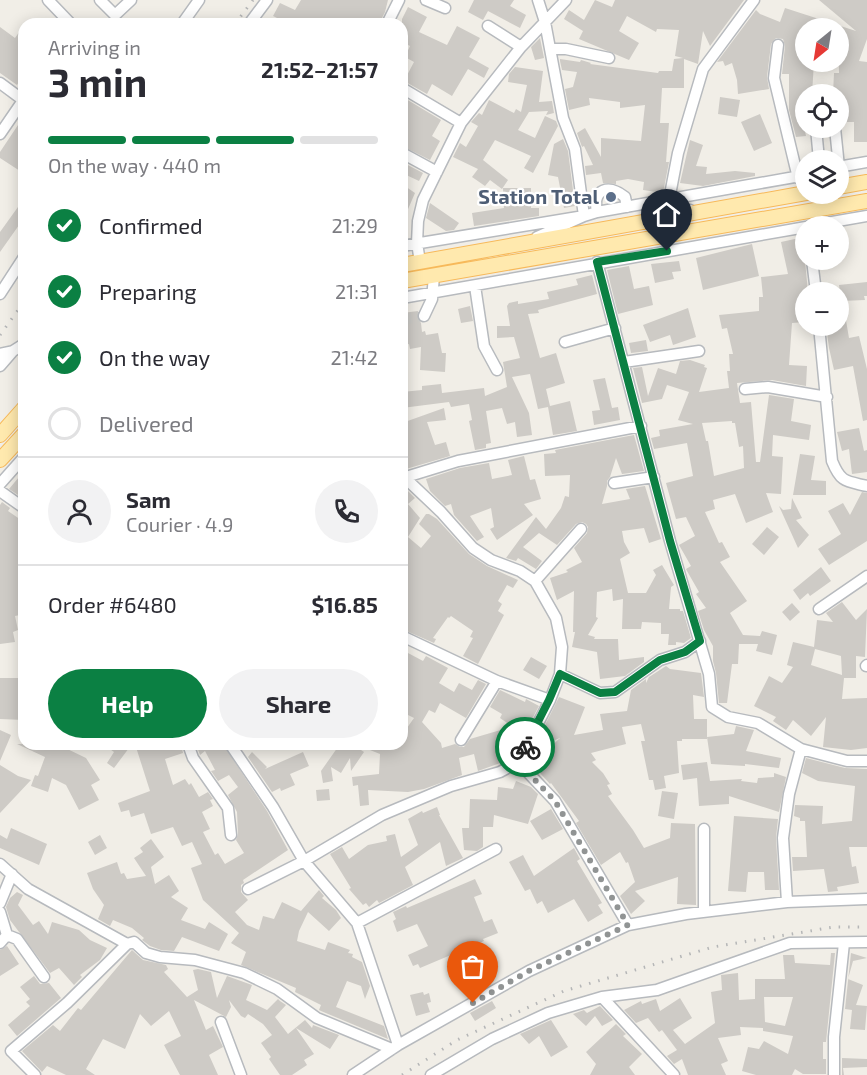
<!DOCTYPE html>
<html lang="en">
<head>
<meta charset="utf-8">
<style>
	body { margin:0; font-family:"Exo 2",sans-serif; background:#f2f2f3; color:#2b2b33; height:100vh; display:flex; flex-direction:column; font-size:22px; white-space:nowrap }
	* { box-sizing:border-box; margin:0 }
	p { font-size:20px; color:#7c7c81 }
	.icon { flex:none; width:33px; height:33px; fill:none; stroke:currentColor; stroke-width:2; stroke-linecap:round; stroke-linejoin:round }
	.map { position:relative; flex:1; overflow:hidden }
	.panel { position:absolute; left:18px; top:18px; width:390px; height:732px; display:flex; flex-direction:column; background:#fff; border-radius:18px; box-shadow:0 3px 15px #0003 }
	.panel>* { flex:none }
	.needle { width:39px; rotate:210deg }
	.fabs { position:absolute; left:795px; top:18px; display:grid; gap:12px }
	.fabs a { display:grid; place-items:center; width:54px; height:54px; border-radius:50%; background:#fff; box-shadow:0 3px 15px #0003; font-size:30px }
	.pin { position:absolute; display:grid; place-items:center; width:51px; height:51px; color:#fff; margin:-62px -26px; border-radius:50% 50% 50% 0; rotate:-45deg; box-shadow:0 0 6px #0007 }
	.pin .icon { rotate:45deg }
	.courier { position:absolute; display:grid; place-items:center; width:60px; height:60px; margin:-30px; border:4px solid #0b8043; border-radius:50%; background:#fff; color:#222; box-shadow:0 2px 8px #0007 }
	.headline em { font-style:normal; font-weight:700 }
	.headline div { display:flex; flex-direction:column-reverse }
	.headline { display:flex; align-items:center; justify-content:space-between; height:102px; padding:0 30px }
	h1 { font-size:39px; font-weight:700; line-height:45px }
	.bar { display:grid; grid-template-columns:repeat(4,1fr); gap:9px 6px; align-content:center; height:72px; padding:0 30px }
	.bar i { height:8px; border-radius:4px; background:#e1e1e2 }
	.bar .active { background:#0b8043 }
	.bar p { grid-column:span 4 }
	.line { display:flex; align-items:center; gap:15px; padding:0 30px; border-top:2px solid #e1e1e2 }
	.line div { flex:1 }
	.round { display:grid; place-items:center; flex:none; width:63px; height:63px; border-radius:32px; background:#f2f2f3 }
	ol { padding:0 30px; list-style:none }
	li { display:flex; align-items:center; gap:18px; height:66px }
	li p { margin-inline-start:auto }
	li .icon { padding:6px; border-radius:50%; background:#0b8043; color:#fff; stroke-width:4 }
	li:last-child { color:#7c7c81 }
	li i { width:33px; height:33px; border:3px solid #e1e1e2; border-radius:50% }
	.action { display:flex; gap:12px; margin-top:auto; padding:12px 30px }
	.action a { flex:1; height:69px; border-radius:36px; background:#0b8043; color:#fff; font-size:24px; font-weight:700; line-height:69px; text-align:center }
	.action a+a { background:#f2f2f3; color:#2b2b33 }
	.map>svg:first-child { display:block }
	.building { fill:#cecbc6; fill-rule:evenodd }
	.lines { fill:none; stroke-linecap:round; stroke-linejoin:round }
	.minor-tunnel { stroke:#cccbc7; stroke-width:10; stroke-dasharray:10 5; stroke-linecap:butt }
	.minor-casing { stroke:#b7babe; stroke-width:13 }
	.major-casing { stroke:#f7b95a; stroke-width:16 }
	.minor { stroke:#fff; stroke-width:10 }
	.major { stroke:#ffe9ae; stroke-width:14 }
	.rail { stroke:#b5b6b7; stroke-width:3; stroke-dasharray:1.5 8; stroke-linecap:butt }
	.done { stroke:#919494; stroke-width:6; stroke-dasharray:0 10.8 }
	.route { stroke:#0b8043; stroke-width:8 }
	.service-dot { fill:#5c6f8a; stroke:#fff; stroke-width:2 }
	.labels { text-anchor:middle; stroke-width:4.5; stroke-linejoin:round; paint-order:stroke }
	.service-label { font-size:20px; font-weight:bold; fill:#4e5e75; stroke:#fff; text-anchor:end }
</style>
</head>
<body>
<div class="map">
<svg width="867" height="1075" viewBox="0 0 867 1075">
	<rect width="100%" height="100%" fill="#f1eee7"/>
	<!-- building -->
	<path class="building" d="M301 0H388L385 12 381 20 378 19V24H274L277 18 273 16 280 3 295 10Z
		M474 0H514L510 6 526 15 520 28 488 11 483 20 468 12Z
		M595 0 612 7 615 0H744L710 46 703 31 698 64 684 59V88H662L660 123H669L666 162H669L663 193 643 190 644 182 628 179 616 181V184L603 183 601 173 586 175 585 166 593 165 584 146 582 147 577 133 585 128 601 157V138L641 141 645 105 620 108V102L589 98 590 105 569 110 565 89 573 87 577 72 562 70 560 61V59L580 62 581 60 591 63 590 64 658 73 659 71H672L674 59 683 58 675 56 679 30 657 29 656 32 627 16 619 31 639 43 629 60 579 39 583 31 564 19 569 10 584 20Z
		M819 0H867V39L859 61 867 62V142H854V122H839L838 94H833L834 73H839L838 28H806V62H814L812 94H806V115L802 116 806 136 796 137 789 110V74H782L785 46 783 39 776 38 771 44 767 77 769 89 738 94 737 80 732 63 725 66 723 61 717 62 756 10 760 14 780 22 785 8 856 31Z
		M408 7 427 17 419 32 447 45 457 26 480 38 469 57 489 68 484 78 468 69 452 96 432 84 427 94 404 81 414 62 405 57 410 46 402 42V19Z
		M24 25V74L17 85 0 73V27L15 38Z
		M540 38 544 58 535 60 531 47Z
		M515 67 543 71 539 102 552 101 554 113 546 115 548 111 529 112 518 130 535 138 545 116 556 121 558 126 533 173 524 168 531 156 495 140 483 160 508 180 502 189 490 180 485 186 472 177 478 169 453 157 460 143 466 147 478 126 471 122 479 113 482 115 489 100 514 113 516 109 521 112 527 85 508 82 509 74Z
		M720 97 740 100 737 117 718 114Z
		M406 99 441 120 432 136 440 141 430 160 402 146V107Z
		M760 114 772 143 754 151 741 122Z
		M24 116V165L20 171 0 158V152Z
		M563 139 568 151 575 206 564 208 558 177 548 175 554 144Z
		M690 140 703 145 696 166 707 167 706 174 735 171 755 173V176L703 186 680 183Z
		M402 162 423 173 419 181 402 173Z
		M402 184 415 193 402 223Z
		M503 188H531V208H539V216L474 226 472 213 504 208Z
		M430 203 459 223 454 230 446 231 426 218Z
		M18 207 24 211V218L0 252V232Z
		M804 237 805 261 808 292H806L805 295V322L792 323 789 365 807 366 806 386 772 380 737 383 740 403 751 402 756 462H760L769 395 794 399 791 421 811 425 809 440 773 435 772 456 783 457 781 494 766 493 773 512 746 523 735 494 713 500 715 509 705 512 719 543 722 542 730 557 720 562 747 601 730 613 743 635 760 636 762 631 777 635 772 655 756 651 758 644H739L738 664H732L727 703H719L716 673 713 661V646L704 630 698 611 706 608 696 594 699 592 687 571 686 569 691 566 679 545 695 536 686 517 676 519 666 483 693 476 687 443 654 449 651 438 660 436 659 430 693 424 678 420 689 392 667 385 662 399 642 403 633 368 642 367 648 396 658 368 676 374 680 361 690 360 705 365 704 367 707 368 699 392 729 388 727 371H730L729 354H733L727 328 722 329 719 315 759 311V297H763L761 277 788 274 781 242ZM732 421V423H735L739 447 743 446 744 468 714 476 708 441H706L702 423Z
		M752 244 759 276 703 290 696 258Z
		M679 261 681 271 672 272 674 279 655 283 651 264Z
		M629 266 634 289 649 286 653 305 618 314 607 270Z
		M592 275 597 294 538 310 539 313 528 314 540 358 556 353 565 383 546 389 550 406 570 401 577 431 553 435 548 407 538 409 530 374 512 377 529 413 532 435 517 437 515 422 507 424 502 408 486 411 491 443 486 444V448L475 450 469 421 472 420 469 404 451 407 449 402 402 408V392L422 390V386L441 384 442 393 484 388 485 396 507 387 503 362 520 358 514 337 497 338V326H510L507 306 509 303 518 301V304L549 299 547 292 578 285 576 279Z
		M867 282V296H864L865 300 841 301 839 285Z
		M843 303 849 338 859 336 867 369V420L863 421 853 366 834 370 829 348 826 326H838V304Z
		M470 306 473 321 461 323 458 309Z
		M688 308 696 337 673 345 670 335 650 342 643 325Z
		M418 311 417 317 421 323 422 332 425 331 426 335 438 333 442 353H446L445 372 420 370 421 347 410 349 409 344 405 345 402 313Z
		M646 340 648 351 631 353 629 343Z
		M605 378 612 408 618 407 620 420 594 425 592 411 600 410 593 380Z
		M444 408 446 420 427 422 435 445 446 442 450 456 406 469 402 468V423Z
		M859 428 864 451 867 450V472L852 474 849 449 842 451 837 432Z
		M634 435 644 471 622 474 616 458 610 477 607 481V486L602 504 630 499 626 489 645 486 661 539 649 543 644 528 622 531 624 542 630 553 620 559 628 593H646L656 575 653 570 662 565 674 585 671 587 669 609H680V611H683L691 638 684 643 676 642V645H668L669 634H661V623L642 622 641 629H622L623 599 613 601 612 589 597 592 596 617 598 618 588 635 595 637 594 639H618L619 660 644 657V662L625 676 600 679 597 652 572 647 575 632H573L574 591 557 600 550 578 568 572 566 570 582 562 574 548 587 533 588 527 586 524 582 522 576 524 557 545 539 533 523 547 542 561 536 569 518 558 516 561 506 558 536 517 546 529 561 508 565 496 569 497 570 475 545 476 544 454 556 453 555 450Z
		M800 454 815 456 811 480 826 481V495H793Z
		M524 456 530 480 535 479 541 499 524 504 533 515 497 540 490 529 494 527 491 508 470 516 484 537 477 541 454 515 451 504 445 506 430 491 426 479 460 468 489 463 492 479 512 475 508 460Z
		M24 471V499L9 489Z
		M402 485 415 498 408 504 420 518 408 537 421 548 431 536 419 524 426 514H429L437 519 469 554 487 566 518 580 513 588 507 585 498 601 502 604 498 611 504 615 478 664 463 656 473 638 470 637 473 631 451 616 449 618 448 617 433 638 436 639 434 643 402 629V607L406 601 402 598Z
		M862 492 867 493V541L829 565 818 549 841 534 828 511 843 503 850 515Z
		M792 498 802 518 796 520 809 535 798 548 779 506 783 510 791 509Z
		M2 502 10 508 8 511 24 522V604L18 606 20 615 15 616 18 630 13 632 15 642 0 644V505Z
		M767 527 779 537 764 555 752 544Z
		M821 567 831 581 810 596 808 593 800 600 793 590Z
		M842 602 856 620 867 609 865 657 856 656V678H844L842 699 867 698V748L851 750 823 747 826 717 811 736 793 720 786 730 773 721 776 717 754 706 769 676 782 683 793 667 787 665 793 642 814 647 817 620 833 622 826 613ZM815 649 841 656 842 675 811 665Z
		M792 603 800 612 790 621 782 612Z
		M408 653 423 661 426 656 448 668 439 683 454 692 459 683 472 690 478 680 486 684 466 718 440 703 435 713 429 710 422 722 441 743 442 748 455 744 460 747H464L470 739 504 729 515 752 512 757 503 762 478 771 474 754 459 758 462 775 424 789 408 792 368 790 369 805 360 806 358 785 353 786 352 777 379 774 380 754 355 744H402V735L414 718 402 712V665Z
		M531 657 547 666 539 679 523 670Z
		M666 666 670 669 701 673 704 697 693 695 694 719H707V739H682V741H677L679 773 664 776 666 788 655 790 653 780H649L641 741H645L641 724 622 727 626 744 591 753 596 760 592 762 603 773 610 784 607 785 612 794 608 796 633 830 644 848 670 838 671 823 695 824 696 905 677 904 678 877 635 891 645 901 631 914 620 896 635 882 628 862 626 863 620 852 601 865 576 823 579 821 551 783 550 784 540 773 553 759 546 751 560 738 533 749 559 697 585 707 574 735 603 730 600 714 627 711 631 690 646 679V683L649 677Z
		M0 678H24V720L0 719Z
		M500 690 525 702 526 699 539 706 521 740 510 728 513 727 500 718 502 714 490 707Z
		M736 726 754 730 746 751 781 758 779 768 745 764V766L711 764 707 737 734 734Z
		M0 730 11 735 0 761Z
		M17 744H57L86 758 100 780 91 785 99 800 79 810 66 785 52 778 48 792 31 786 35 775 38 776 45 757Z
		M103 744H132L114 768 107 763 114 752Z
		M135 744H181L183 753 165 759 173 785 185 779 189 785 191 783 199 797 208 792 213 799 210 800 213 806 202 812 210 829 203 832 215 855 218 853 225 864 244 853 236 840 238 834 237 812 228 795 238 787 229 775 218 781 211 771 215 770 205 751 200 755 196 744H223L267 811 288 850 243 880 244 883 241 885V892L248 900 235 912 247 925 259 930 263 916 274 919 282 902 301 911 319 890 324 896 322 898 336 910 341 918 329 931 308 912 299 931 297 941 325 950 328 942 350 950 348 953 353 954 352 957 362 962 370 986 365 999 361 986 347 981 336 1007 384 1026 388 1039 321 1011 319 1010 321 1005 295 992 296 988 241 965 246 952 231 943 239 933 203 900 191 868 202 864 192 842 182 846 173 827 151 834 144 813 131 817 129 810 121 812 118 803 150 791Z
		M340 744H352L364 752 351 771 350 758 341 773 331 767 333 781 323 783 321 771Z
		M252 752 267 767 265 769 303 752 309 766 290 774 295 785 281 791 280 788 272 792 248 757Z
		M806 758 845 768 867 769V847H849L852 867 856 866 859 883 837 887 838 891 828 892 824 869 793 871 792 857H807L805 821H800V818L794 816 795 805 823 806 822 824 852 821 855 786 818 781 802 773Z
		M707 762 710 781 742 779 741 781 757 783 758 778 774 777V773L786 777 779 812 729 796V804L699 806 697 778 683 780 681 765Z
		M0 765 18 776 31 780 0 813Z
		M516 781 531 787 538 794 528 824 494 815 493 827H483V847L477 851 464 850 462 828H469L470 799 497 800 498 787 513 789Z
		M329 789 330 800 317 801 316 790Z
		M662 791 678 793 674 819 658 816Z
		M437 807 440 815H439L463 858 446 866 440 842 405 867 413 885 379 903 377 900 369 907 366 903 363 905 349 889 351 888 330 854 342 847 349 859 368 845 387 841 386 836 395 834 401 857 418 845 408 819 422 811 423 813Z
		M551 809 563 829 542 840 530 821Z
		M734 816 778 819 776 838 779 890H765L764 872H748L746 892 728 891Z
		M11 828 47 844 39 865 0 848V835L7 839Z
		M100 835 107 848 95 855 88 842Z
		M151 839 164 857 151 867 155 884 169 875 179 891 171 897 188 908 181 920 205 929 209 922 228 934 219 951 182 937 174 951 161 950 150 946 142 940 144 938 132 928 113 920 110 926 98 919 104 905 93 889 87 873 117 862 121 874 124 873 127 879 146 876 134 858 143 852 140 848Z
		M574 848 580 859 577 861 602 903 598 905 603 913 588 922 574 899 548 913 542 901 537 904 530 889 525 891 509 862 523 855 534 876Z
		M475 879 482 894 474 897 484 922 492 919 498 933 483 939 484 941 420 968 418 964 413 966 408 955 428 946 417 924 397 932 393 921 396 919 393 912 406 906 407 908Z
		M17 892 23 895 18 905 33 925 39 921 48 934 52 922 79 930 90 940 107 948 100 960 80 975 82 977 74 985 59 968 50 973 10 920 6 907 10 898Z
		M7 946 19 964 0 976V950Z
		M132 950 143 960 166 965 168 969 164 972 187 997 198 990 193 970 198 969 211 972 217 998 227 976 252 985 246 1000 267 1010 278 999 280 1001 286 1005 275 1017 288 1034 305 1020 312 1028 313 1025 339 1035 330 1049 296 1028 314 1054 304 1060 307 1065 292 1075H280L269 1059 271 1057 261 1043 272 1035 263 1024 248 1014 245 1018 241 1016 229 1000 231 1007 226 1017 194 1000 206 1030 213 1026 223 1047 209 1055 218 1075H180L164 1045 181 1036 169 1011 151 1026 140 1014 125 1049 103 1039 86 1069 95 1075H66L47 1066 42 1072 22 1051 53 1025 60 1031 78 1008 81 1010Z
		M831 953H835L826 1042H823V1059H826V1074H803L795 1069 792 1075H756L742 1071 748 1047 759 1049 764 1041 788 1054 793 1036 763 1031V1028L740 1027 741 1035 718 1038 728 1061 721 1064 726 1075H688L682 1059 674 1064 667 1056 677 1050 662 1030 659 1032 648 1018 636 1023 624 1010 641 1001 642 1004 656 999 660 1011 680 998 692 1018 673 1030 685 1044 715 1023 711 992 722 990 721 975 738 973 739 1000 755 999V979H785L783 955H794L795 963 830 965ZM764 997H793L785 1026 765 1022Z
		M851 953 867 958 853 961 848 979 863 985 856 1005 867 1006 865 1030 850 1029 852 1010 845 1009Z
		M34 976 40 984 49 983 61 998 17 1036 8 1025 30 1006 26 1002 30 999 20 987Z
		M423 992 424 995 429 993 431 1002 427 1003 430 1012 416 1016 410 995Z
		M492 1001 496 1008 475 1021 470 1013Z
		M600 1006 613 1020 602 1026 595 1016 586 1026 573 1014 584 1010 587 1013Z
		M551 1020 568 1047 551 1057 539 1036 529 1044 520 1034Z
		M616 1024 626 1034 623 1036 642 1054 629 1067 635 1075H590L596 1064 586 1052Z
		M842 1058 867 1059V1067L843 1068 844 1075H842Z"/>
	<g class="lines">
		<!-- minor-tunnel -->
		<path class="minor-tunnel" d="M402 320 424 316"/>
		<defs>
			<path id="minor" d="M48 0 71 24
				M100 0 115 15 131 0
				M426 0 445 8
				M182 24 199 0
				M249 24 267 0
				M387 24 399 0
				M488 26 521 47
				M778 45 774 78 798 178
				M550 49H566L609 58
				M0 83 23 100
				M402 88 461 123
				M816 128 819 160
				M835 128 839 167
				M0 134 24 99
				M402 153 437 172
				M838 167 867 162
				M669 200 678 153 703 69 754 0
				M655 207 690 210
				M597 212C592 188 609 184 625 197L627 207
				M809 226 867 216
				M537 237 584 216 575 149 563 118 545 22 538 0
				M402 246 584 216 597 212 806 175
				M812 260 816 292
				M420 262 417 243 418 221 423 200 461 123 521 47 566 0
				M597 262 670 541 709 674 712 707 728 717 758 723 801 749 789 794 783 838 787 902
				M475 286 484 346 497 370
				M0 294 24 257
				M402 298 806 227
				M424 316 432 299 434 276
				M819 326 832 461C841 483 846 481 867 486
				M565 342 615 328
				M0 354 13 351 24 344
				M624 362 699 351
				M0 366 13 351
				M745 389 768 387 827 397
				M406 477 458 461 641 426
				M614 483 654 477
				M0 484 24 457
				M0 491 24 508
				M535 581 581 529
				M819 609 867 576
				M402 636 497 681 550 700
				M866 666 867 665
				M560 674 600 693 615 692 660 660 685 652 700 641
				M461 740 497 681
				M188 744 193 758 228 808 231 835
				M230 744 273 807 304 861 357 923 398 1045
				M801 749 847 761H867
				M518 762 555 801 628 925
				M0 864 28 889 127 944 67 1003 11 1051 35 1075
				M248 889 304 861 382 815 451 786 500 772 518 762 550 700 560 674 562 647 556 618 535 581 520 571 491 560 473 548 441 512 402 475
				M0 903 12 874
				M0 912 7 935 0 943
				M704 912V829
				M357 923 496 849
				M7 935 17 939 44 977
				M127 944 134 942 146 953 160 957 195 960 244 973 277 989 317 1018 392 1049
				M602 997 674 1075
				M221 1022 241 1075
				M353 1075 398 1045 529 971 628 925 686 914 787 902 867 899
				M431 1075 492 1039 548 1013 602 997 657 990 790 943 867 942
				M834 1075V1037L844 943"/>
			<path id="major" d="M838 187 867 182
				M402 265 806 193
				M402 281 867 201
				M0 435 24 408
				M0 460 24 434"/>
		</defs>
		<!-- minor casing -->
		<use href="#minor" class="minor-casing"/>
		<!-- major casing -->
		<use href="#major" class="major-casing"/>
		<!-- minor -->
		<use href="#minor" class="minor"/>
		<!-- major -->
		<use href="#major" class="major"/>
		<!-- rail -->
		<path class="rail" d="M235 24 253 0
			M0 335 24 302
			M402 1075 457 1040 564 991 713 947 834 927H867"/>
	</g>
	<g class="lines">
		<!-- done -->
		<path class="done" d="M473 1003 529 971 628 925 555 801 518 762 525 747"/>
		<!-- route -->
		<path class="route" d="M525 747 549 700 560 674 600 693 615 692 660 660 685 652 700 641 670 541 597 262 667 251"/>
	</g>
	<!-- markers -->
	<circle class="service-dot" cx="611" cy="197" r="6"/>
	<g class="labels">
		<!-- service labels -->
		<g class="service-label">
			<text x="599" y="204">Station Total</text>
		</g>
	</g>
</svg>
<div class="fabs">
<a><svg class="needle" viewBox="-14 -14 28 28"><path d="M0-13l5 13h-10z" fill="#e53935"/><path d="M0 13l5-13h-10z" fill="#7c7c81"/></svg></a>
<a><svg class="icon" aria-label="locate" viewBox="0 0 24 24"><circle cx="12" cy="12" r="6"/><path d="M12 2v4M12 18v4M2 12h4M18 12h4"/></svg></a>
<a><svg class="icon" aria-label="layers" viewBox="0 0 24 24"><path d="M12 4l9 5-9 5-9-5zM3 14l9 5 9-5"/></svg></a>
<a>+</a>
<a>−</a>
</div>
<div class="pin" style="left:473px;top:1003px;background:#ea580c"><svg class="icon" aria-label="bag" viewBox="0 0 24 24"><path d="M5 8h14l-1 12H6zM9 8a3 3 0 0 1 6 0"/></svg></div>
<div class="pin" style="left:667px;top:251px;background:#1f2937"><svg class="icon" aria-label="home" viewBox="0 0 24 24"><path d="M3 11l9-7 9 7M6 9v11h12V9"/></svg></div>
<div class="courier" style="left:525px;top:747px"><svg class="icon" aria-label="bike" viewBox="0 0 24 24"><circle cx="6" cy="16" r="4"/><circle cx="18" cy="16" r="4"/><path d="M6 16l4-8h5l3 8M10 8l3 8H6M13 5h3"/></svg></div>
<section class="panel">
<div class="headline"><div><h1>3 min</h1><p>Arriving in</p></div><em>21:52–21:57</em></div>
<div class="bar"><i class="active"></i><i class="active"></i><i class="active"></i><i></i><p>On the way · 440 m</p></div>
<ol>
<li><svg class="icon" aria-label="check" viewBox="0 0 24 24"><path d="M5 12l5 5 9-10"/></svg>Confirmed<p>21:29</p></li>
<li><svg class="icon" aria-label="check" viewBox="0 0 24 24"><path d="M5 12l5 5 9-10"/></svg>Preparing<p>21:31</p></li>
<li><svg class="icon" aria-label="check" viewBox="0 0 24 24"><path d="M5 12l5 5 9-10"/></svg>On the way<p>21:42</p></li>
<li><i></i>Delivered</li>
</ol>
<div class="line" style="height:108px"><a class="round"><svg class="icon" aria-label="person" viewBox="0 0 24 24"><circle cx="12" cy="8" r="4"/><path d="M4 21q1-7 8-7t8 7"/></svg></a><div><b>Sam</b><p>Courier · 4.9</p></div><a class="round"><svg class="icon" aria-label="phone" viewBox="0 0 24 24"><path d="M5 4h4l2 5-3 2q2 4 5 5l2-3 5 2v4C11 20 4 13 5 4z"/></svg></a></div>
<div class="line" style="height:78px"><div>Order #6480</div><b>$16.85</b></div>
<div class="action"><a>Help</a><a>Share</a></div>
</section>
</div>
</body>
</html>
